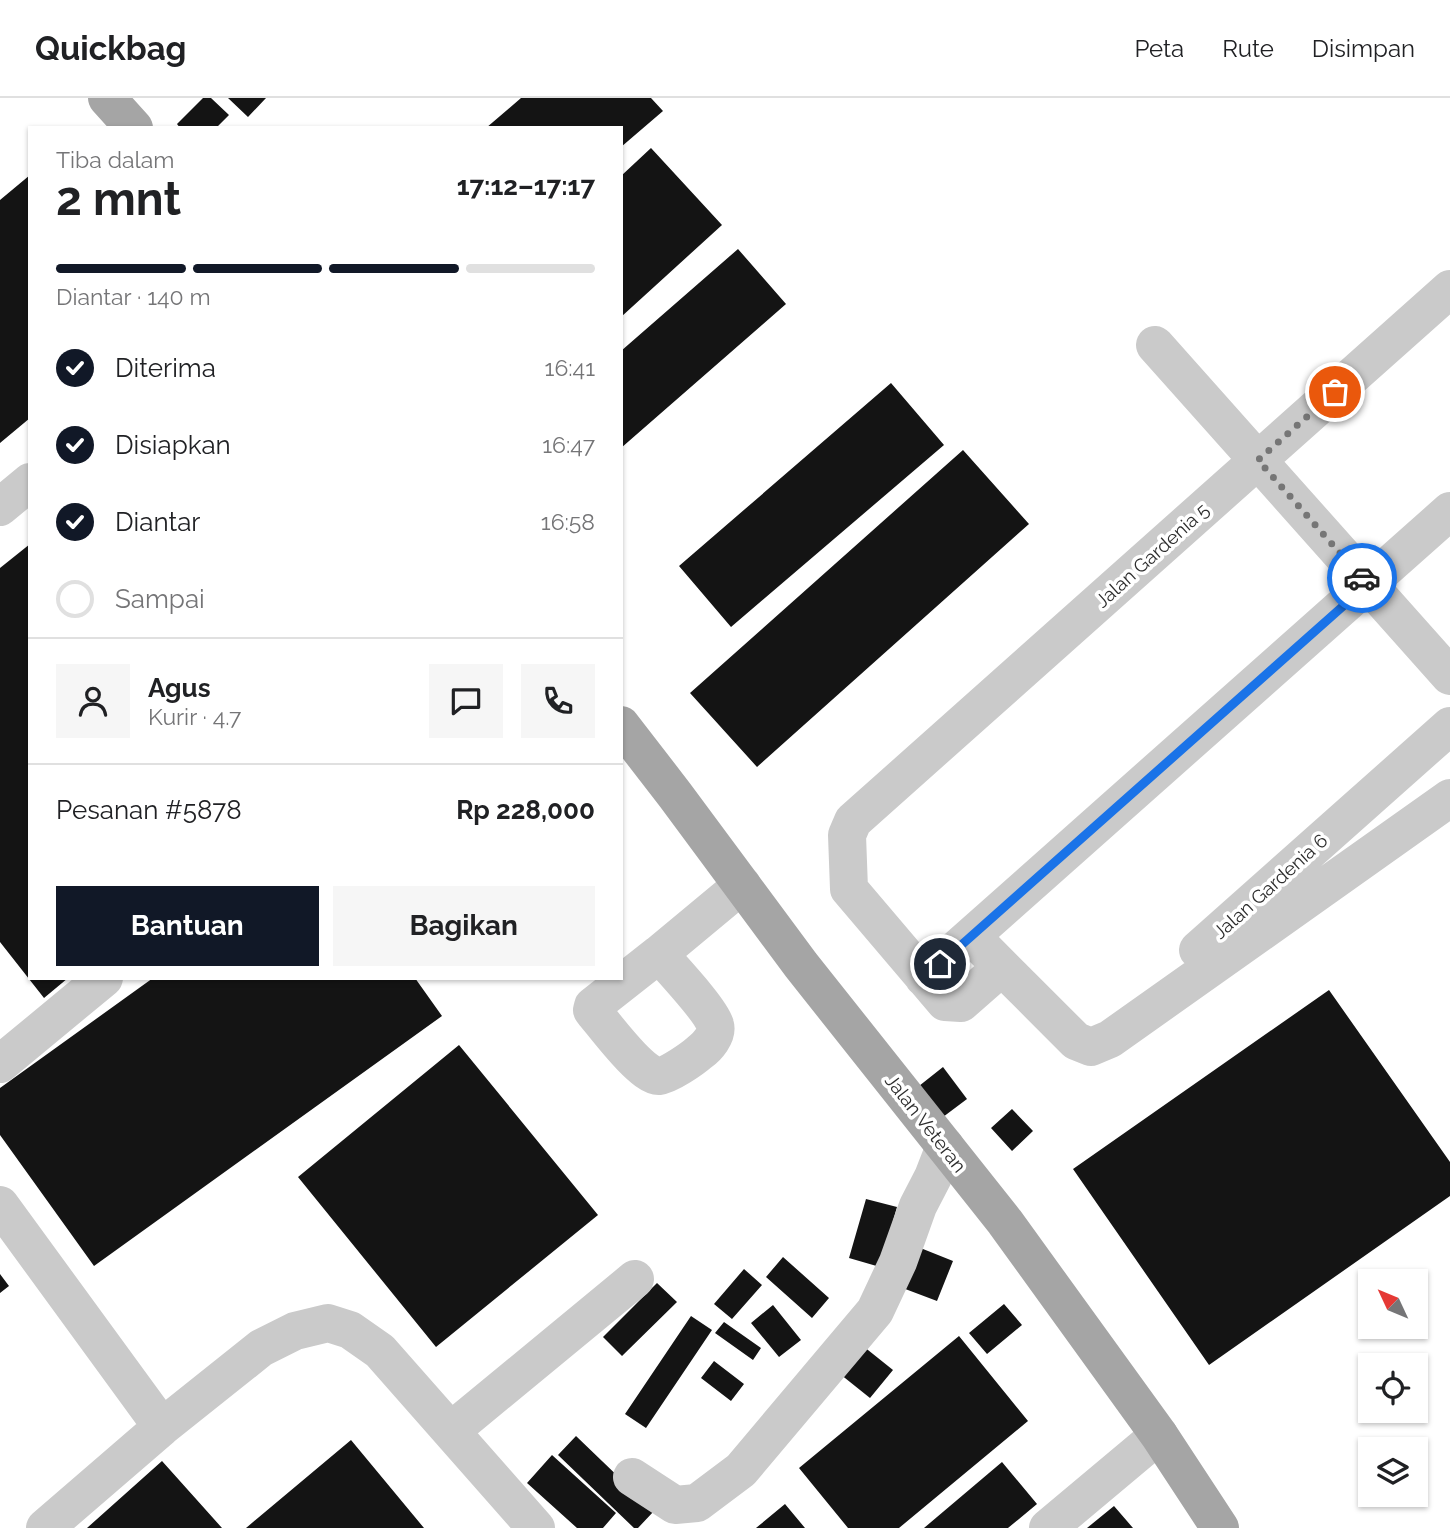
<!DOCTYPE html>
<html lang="id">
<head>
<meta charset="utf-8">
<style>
	body { margin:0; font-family:Raleway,sans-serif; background:#f6f6f6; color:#202124; height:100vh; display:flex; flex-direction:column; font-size:26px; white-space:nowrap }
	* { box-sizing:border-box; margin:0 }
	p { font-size:23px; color:#757577 }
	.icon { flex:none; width:38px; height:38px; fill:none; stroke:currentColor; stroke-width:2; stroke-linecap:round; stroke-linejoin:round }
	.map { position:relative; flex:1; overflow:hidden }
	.sheet { position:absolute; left:28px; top:28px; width:595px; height:854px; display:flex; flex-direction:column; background:#fff; border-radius:0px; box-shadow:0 2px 5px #0004 }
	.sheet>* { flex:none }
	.needle { width:46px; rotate:314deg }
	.tools { position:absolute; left:1358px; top:1171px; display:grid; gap:14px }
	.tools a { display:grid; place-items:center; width:70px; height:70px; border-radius:0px; background:#fff; box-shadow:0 2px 5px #0004; font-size:35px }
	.pin { position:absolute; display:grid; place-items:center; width:60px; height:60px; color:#fff; margin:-30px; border:4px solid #fff; border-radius:50%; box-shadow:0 2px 7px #0007 }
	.courier { position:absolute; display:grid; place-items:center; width:70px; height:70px; margin:-35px; border:5px solid #1a73e8; border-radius:50%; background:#fff; color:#222; box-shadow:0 2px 9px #0007 }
	.summary em { font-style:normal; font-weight:700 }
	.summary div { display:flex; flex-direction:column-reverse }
	.summary { display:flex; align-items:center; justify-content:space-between; height:119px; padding:0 28px }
	h1 { font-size:46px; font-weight:700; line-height:52px }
	.bar { display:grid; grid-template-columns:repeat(4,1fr); gap:10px 7px; align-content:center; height:84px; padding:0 28px }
	.bar i { height:9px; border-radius:5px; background:#e0e0e0 }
	.bar .current { background:#111827 }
	.bar p { grid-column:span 4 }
	.line { display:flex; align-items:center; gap:18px; padding:0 28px; border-top:2px solid #e0e0e0 }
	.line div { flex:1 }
	.round { display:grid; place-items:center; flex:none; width:74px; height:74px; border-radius:0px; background:#f6f6f6 }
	ol { padding:0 28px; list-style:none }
	li { display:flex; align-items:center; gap:21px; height:77px }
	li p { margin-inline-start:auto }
	li .icon { padding:7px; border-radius:50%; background:#111827; color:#fff; stroke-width:4 }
	li:last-child { color:#757577 }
	li i { width:38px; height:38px; border:4px solid #e0e0e0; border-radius:50% }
	.primary-button { display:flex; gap:14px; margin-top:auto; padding:14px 28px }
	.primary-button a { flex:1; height:80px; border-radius:0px; background:#111827; color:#fff; font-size:28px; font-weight:700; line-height:80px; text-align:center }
	.primary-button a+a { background:#f6f6f6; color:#202124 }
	header { display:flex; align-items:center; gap:42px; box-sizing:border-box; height:98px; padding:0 35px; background:#fff; border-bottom:2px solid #e0e0e0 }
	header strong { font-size:33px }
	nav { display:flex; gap:38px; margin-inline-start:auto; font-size:24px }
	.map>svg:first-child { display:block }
	.building { fill:#141414 }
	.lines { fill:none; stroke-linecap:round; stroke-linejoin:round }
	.minor { stroke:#cacaca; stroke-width:38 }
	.major { stroke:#a5a5a5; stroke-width:38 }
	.done { stroke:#767676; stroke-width:7; stroke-dasharray:0 12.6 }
	.route { stroke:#1a73e8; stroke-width:9 }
	.labels { text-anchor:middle; stroke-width:7; stroke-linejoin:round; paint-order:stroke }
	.street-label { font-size:19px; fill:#2d2d2d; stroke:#fff }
</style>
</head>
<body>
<header>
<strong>Quickbag</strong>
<nav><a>Peta</a><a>Rute</a><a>Disimpan</a></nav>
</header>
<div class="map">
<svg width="1450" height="1430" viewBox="0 0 1450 1430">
	<rect width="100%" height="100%" fill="#fff"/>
	<!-- building -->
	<path class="building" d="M203 0H211L229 17 216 30H180L177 26Z
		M228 0H266L248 19Z
		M521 0H651L663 13 621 49V30H486Z
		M651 50 722 127 621 219V78Z
		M30 77V320L0 345V102Z
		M738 151 786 206 621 350V253Z
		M891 285 944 347 731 529 679 468Z
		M963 352 1029 426 757 669 690 595Z
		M30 446V880H68L44 900 0 844V470Z
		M153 880H415L442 918 94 1168 0 1037V990Z
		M1329 892 1450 1064V1098L1209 1267 1073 1071Z
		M459 947 598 1117 436 1249 298 1079Z
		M943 969 967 1001 943 1019 919 988Z
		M1012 1011 1033 1033 1012 1053 991 1030Z
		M866 1101 897 1109 880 1169 849 1160Z
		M908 1145 953 1163 937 1203 892 1186Z
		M783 1159 829 1200 812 1220 766 1179Z
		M744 1171 762 1187 732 1221 714 1206Z
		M0 1176 9 1188 0 1195Z
		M657 1185 677 1204 622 1258 603 1239Z
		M1004 1206 1022 1227 987 1256 969 1235Z
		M773 1207 801 1242 779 1259 751 1225Z
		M691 1218 712 1232 646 1330 625 1316Z
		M724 1224 761 1250 753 1262 715 1235Z
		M959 1238 1028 1323 899 1430H848L799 1370Z
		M858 1244 893 1272 870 1300 835 1272Z
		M714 1263 744 1286 731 1303 701 1280Z
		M576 1338 654 1413 638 1430H634L558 1357Z
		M351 1342 424 1430H246Z
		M552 1357 616 1415 603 1430H577L527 1385Z
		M162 1363 222 1430H87Z
		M1002 1364 1037 1406 1008 1430H924Z
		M785 1406 805 1430H756Z
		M1114 1408 1133 1430H1087Z"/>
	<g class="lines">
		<!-- minor -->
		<path class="minor" d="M1155 247 1450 578
			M0 409 30 384
			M985 852 1076 943 1091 949 1110 941 1450 700
			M1198 852 1450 628
			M659 856C671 870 711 912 715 927 718 937 707 949 700 954 692 961 669 977 659 978 643 979 606 929 595 916L592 912 593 908 659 856 742 787
			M1002 869 961 905 945 904 849 791 847 737 853 723 1450 191
			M924 880 1450 413
			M0 966 104 880
			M0 1107 162 1329
			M452 1332 635 1181
			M632 1379 675 1407 697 1405 741 1372 875 1213 898 1164 918 1108 933 1079 945 1048
			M45 1430 162 1329 261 1250 295 1233 328 1225 350 1232 380 1253 536 1430
			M1048 1430 1159 1337"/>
		<!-- major -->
		<path class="major" d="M107 0 134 30
			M621 627 675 697 801 867 1005 1124 1159 1337 1220 1430"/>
	</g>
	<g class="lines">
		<!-- done -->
		<path class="done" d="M1335 294 1258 362 1362 480"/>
		<!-- route -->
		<path class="route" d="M940 866 1368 486 1362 480"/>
	</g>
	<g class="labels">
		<!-- street labels -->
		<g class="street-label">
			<text transform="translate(1152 457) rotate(-42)" y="7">Jalan Gardenia 5</text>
			<text transform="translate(1270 788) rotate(-42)" y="7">Jalan Gardenia 6</text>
			<text transform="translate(926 1025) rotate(52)" y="7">Jalan Veteran</text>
		</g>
	</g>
</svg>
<div class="tools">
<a><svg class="needle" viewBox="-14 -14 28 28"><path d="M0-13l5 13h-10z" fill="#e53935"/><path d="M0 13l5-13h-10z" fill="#757577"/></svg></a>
<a><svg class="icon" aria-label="locate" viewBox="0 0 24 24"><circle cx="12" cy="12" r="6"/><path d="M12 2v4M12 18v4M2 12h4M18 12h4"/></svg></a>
<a><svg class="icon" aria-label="layers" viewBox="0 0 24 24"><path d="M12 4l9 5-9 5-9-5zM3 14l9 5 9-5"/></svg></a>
</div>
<div class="pin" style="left:1335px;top:294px;background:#ea580c"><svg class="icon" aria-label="bag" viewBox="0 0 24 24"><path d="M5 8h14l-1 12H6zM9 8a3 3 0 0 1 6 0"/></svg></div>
<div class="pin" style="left:940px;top:866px;background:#1f2937"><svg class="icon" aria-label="home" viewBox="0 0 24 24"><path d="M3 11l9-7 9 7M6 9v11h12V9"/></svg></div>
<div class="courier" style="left:1362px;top:480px"><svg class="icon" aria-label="car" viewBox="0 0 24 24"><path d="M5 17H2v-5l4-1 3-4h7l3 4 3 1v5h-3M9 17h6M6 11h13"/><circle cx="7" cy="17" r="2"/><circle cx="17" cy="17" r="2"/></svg></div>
<section class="sheet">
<div class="summary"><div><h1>2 mnt</h1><p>Tiba dalam</p></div><em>17:12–17:17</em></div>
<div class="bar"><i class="current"></i><i class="current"></i><i class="current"></i><i></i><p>Diantar · 140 m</p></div>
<ol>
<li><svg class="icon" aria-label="check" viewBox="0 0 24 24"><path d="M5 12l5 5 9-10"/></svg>Diterima<p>16:41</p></li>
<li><svg class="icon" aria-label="check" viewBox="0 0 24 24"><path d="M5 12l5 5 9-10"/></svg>Disiapkan<p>16:47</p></li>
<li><svg class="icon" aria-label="check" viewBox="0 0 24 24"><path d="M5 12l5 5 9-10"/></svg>Diantar<p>16:58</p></li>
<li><i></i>Sampai</li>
</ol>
<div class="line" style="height:126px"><a class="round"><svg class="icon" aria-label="person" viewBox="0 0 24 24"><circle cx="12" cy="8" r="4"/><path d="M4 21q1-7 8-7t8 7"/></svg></a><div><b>Agus</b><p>Kurir · 4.7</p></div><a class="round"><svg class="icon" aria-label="chat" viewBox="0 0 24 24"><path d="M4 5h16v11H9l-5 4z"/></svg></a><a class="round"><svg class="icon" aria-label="phone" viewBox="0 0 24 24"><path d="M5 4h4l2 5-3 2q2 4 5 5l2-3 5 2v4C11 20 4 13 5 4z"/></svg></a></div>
<div class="line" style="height:91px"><div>Pesanan #5878</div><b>Rp 228,000</b></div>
<div class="primary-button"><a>Bantuan</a><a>Bagikan</a></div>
</section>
</div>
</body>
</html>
